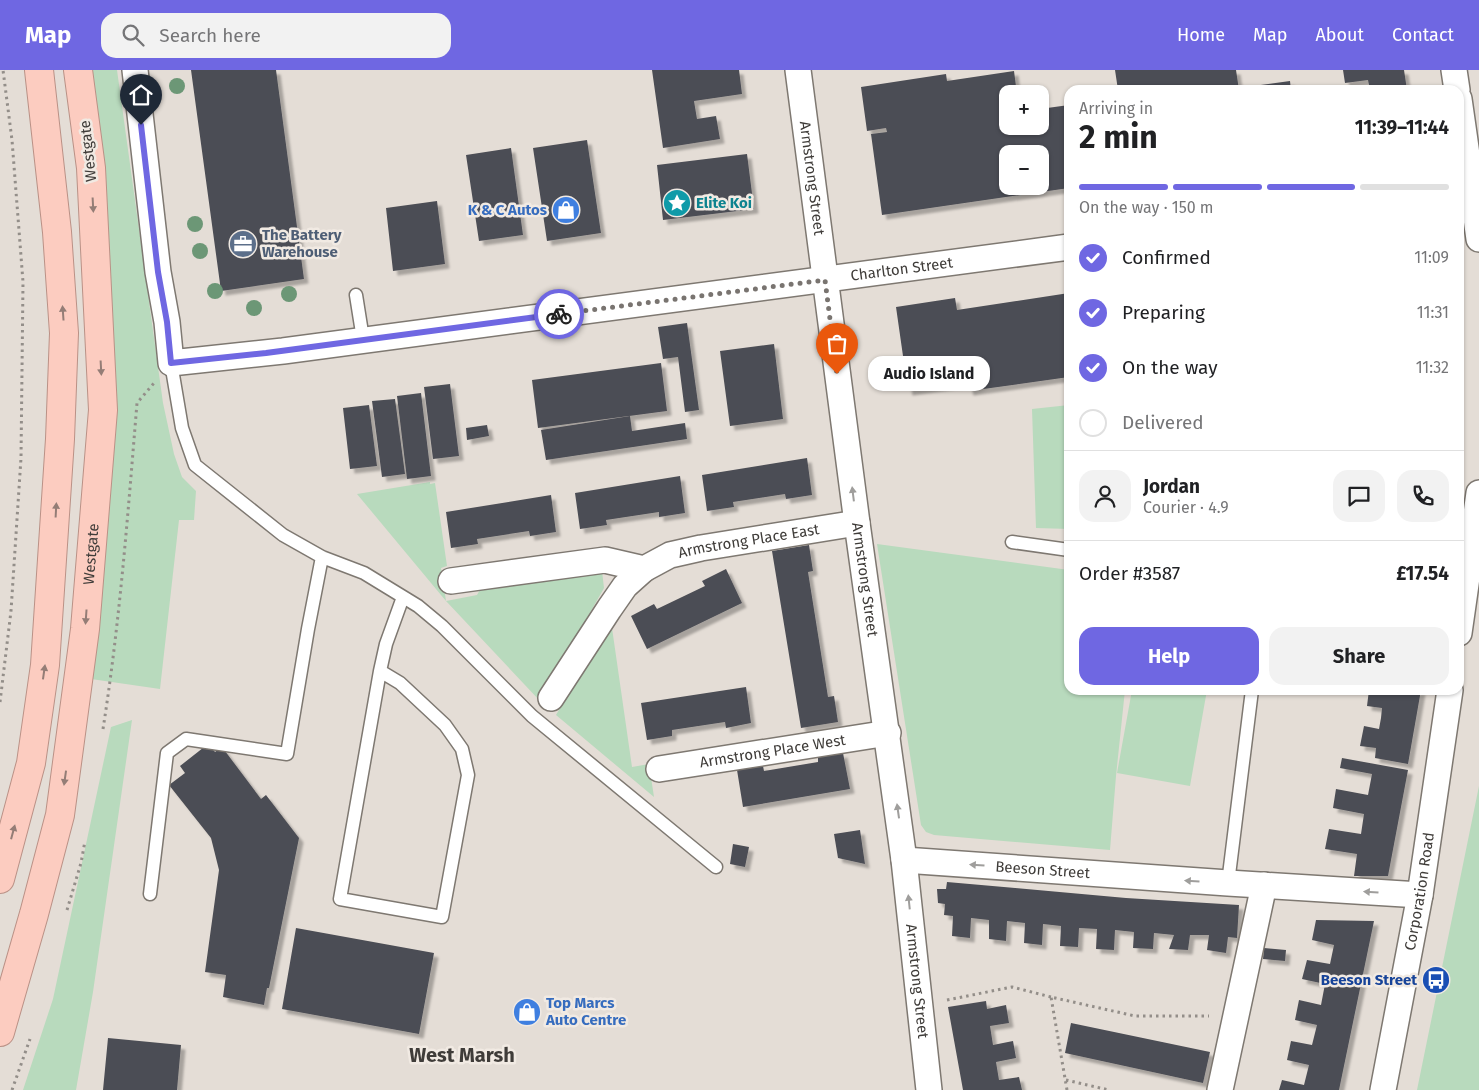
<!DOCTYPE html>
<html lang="en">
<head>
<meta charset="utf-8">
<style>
	body { margin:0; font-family:"Fira Sans",sans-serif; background:#f2f2f2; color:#202124; height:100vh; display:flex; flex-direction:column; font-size:19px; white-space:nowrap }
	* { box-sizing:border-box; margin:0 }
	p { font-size:16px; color:#757577 }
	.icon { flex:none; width:28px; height:28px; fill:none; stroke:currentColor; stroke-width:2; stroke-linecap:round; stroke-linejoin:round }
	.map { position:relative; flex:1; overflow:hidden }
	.panel { position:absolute; left:1064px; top:15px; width:400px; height:610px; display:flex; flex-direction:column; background:#fff; border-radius:15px; box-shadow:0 1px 4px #0004 }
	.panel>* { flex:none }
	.controls { position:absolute; left:999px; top:15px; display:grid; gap:10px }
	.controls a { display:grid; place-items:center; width:50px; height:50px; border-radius:10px; background:#fff; box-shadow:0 1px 4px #0004; font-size:25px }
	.pin { position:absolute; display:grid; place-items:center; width:42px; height:42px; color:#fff; margin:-51px -21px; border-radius:50% 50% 50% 0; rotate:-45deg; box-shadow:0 0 5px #0007 }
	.pin .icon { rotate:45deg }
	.courier { position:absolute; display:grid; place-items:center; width:50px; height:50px; margin:-25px; border:4px solid #6f67e2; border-radius:50%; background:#fff; color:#222; box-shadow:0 1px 6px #0007 }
	.bubble { position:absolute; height:35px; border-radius:15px; background:#fff; box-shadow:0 1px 4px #0004; font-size:16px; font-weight:700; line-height:35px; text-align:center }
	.headline em { font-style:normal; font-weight:700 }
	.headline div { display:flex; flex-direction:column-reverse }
	.headline { display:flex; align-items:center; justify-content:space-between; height:85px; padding:0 15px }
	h1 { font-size:32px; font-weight:700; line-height:38px }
	.bar { display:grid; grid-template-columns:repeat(4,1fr); gap:8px 5px; align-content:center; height:60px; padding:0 15px }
	.bar i { height:6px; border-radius:4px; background:#e0e0e0 }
	.bar .current { background:#6f67e2 }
	.bar p { grid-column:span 4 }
	.line { display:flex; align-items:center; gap:12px; padding:0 15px; border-top:1px solid #e0e0e0 }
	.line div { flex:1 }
	.round { display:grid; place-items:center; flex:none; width:52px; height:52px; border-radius:15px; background:#f2f2f2 }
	ol { padding:0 15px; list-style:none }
	li { display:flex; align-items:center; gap:15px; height:55px }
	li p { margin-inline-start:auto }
	li .icon { padding:5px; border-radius:50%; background:#6f67e2; color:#fff; stroke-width:4 }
	li:last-child { color:#757577 }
	li i { width:28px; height:28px; border:2px solid #e0e0e0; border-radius:50% }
	.primary-button { display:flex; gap:10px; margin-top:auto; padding:10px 15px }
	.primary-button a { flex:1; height:58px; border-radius:15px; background:#6f67e2; color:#fff; font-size:20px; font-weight:700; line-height:58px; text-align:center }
	.primary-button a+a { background:#f2f2f2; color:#202124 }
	header { display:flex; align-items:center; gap:30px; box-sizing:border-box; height:70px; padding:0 25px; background:#6f67e2; color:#fff }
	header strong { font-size:24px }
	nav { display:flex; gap:28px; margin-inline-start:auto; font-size:18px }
	.search { width:350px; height:45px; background:#f2f2f2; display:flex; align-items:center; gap:12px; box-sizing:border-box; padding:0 18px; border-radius:15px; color:#757577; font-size:19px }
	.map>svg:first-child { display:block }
	.green { fill:#b8dabd }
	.building { fill:#4c4d54; fill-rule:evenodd; filter:url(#shadow) }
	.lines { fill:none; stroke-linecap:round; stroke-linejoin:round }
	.service-casing { stroke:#7e7871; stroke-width:15 }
	.minor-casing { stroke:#7e7871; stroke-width:28 }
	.trunk-casing { stroke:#ba9186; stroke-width:30 }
	.path { stroke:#938e89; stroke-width:3; stroke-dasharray:2.5 4; stroke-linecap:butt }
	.service { stroke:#fff; stroke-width:12 }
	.minor { stroke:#fff; stroke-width:25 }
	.trunk { stroke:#fcccc0; stroke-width:28 }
	.tree { fill:#6c9776 }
	.oneway { fill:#947d76 }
	.oneway2 { fill:#9f9e9c }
	.done { stroke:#797470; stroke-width:5; stroke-dasharray:0 9 }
	.route { stroke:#6f67e2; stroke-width:6 }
	.labels { text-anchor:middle; stroke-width:5; stroke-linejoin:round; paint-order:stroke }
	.street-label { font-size:15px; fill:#3f3c39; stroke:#f1eae3 }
	.culture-label { font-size:15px; font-weight:bold; fill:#0d838f; stroke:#f1eae3; text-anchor:start }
	.shop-label { font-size:15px; font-weight:bold; fill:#366cbe; stroke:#f1eae3; text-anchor:end }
	.service-label { font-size:15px; font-weight:bold; fill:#4e5e75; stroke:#f1eae3; text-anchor:start }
	.transit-label { font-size:15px; font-weight:bold; fill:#164399; stroke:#f1eae3; text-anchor:end }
	.district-label { font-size:20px; font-weight:bold; fill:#3f3c39; stroke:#f1eae3 }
</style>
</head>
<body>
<header>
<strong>Map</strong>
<div class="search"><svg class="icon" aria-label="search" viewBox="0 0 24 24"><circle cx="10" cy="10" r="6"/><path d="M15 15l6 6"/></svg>Search here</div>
<nav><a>Home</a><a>Map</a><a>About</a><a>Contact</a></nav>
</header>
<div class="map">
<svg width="1479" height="1020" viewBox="0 0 1479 1020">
	<defs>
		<filter id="shadow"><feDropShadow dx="4.5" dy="4.5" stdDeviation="1" flood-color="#0004"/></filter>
	</defs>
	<rect width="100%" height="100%" fill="#e4ddd6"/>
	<!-- green -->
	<path class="green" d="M87 0H117L163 333 174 384 182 407 196 421 194 450H179L160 619 91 609Z
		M1069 335V459L1036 458 1032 339Z
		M430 412V414L435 413 447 496 441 498 446 531 477 525 481 518 602 501 604 518 540 631 446 531 357 424Z
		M877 474 1069 500V620H1125L1116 706 1110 780 934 765 926 762 921 755Z
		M612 558 632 697 649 694 654 727 556 645 583 598Z
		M1132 620H1207L1190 716 1117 703Z
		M132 650 93 922 76 1020H23L53 929 111 657Z
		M1479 716V1020H1417Z"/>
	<!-- building -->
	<path class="building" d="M191 0H276L304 209 221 221Z
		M652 0H739L742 24 694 31 697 49 716 46 720 69 663 78Z
		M1115 0H1236L1239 20H1118Z
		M1343 0H1404L1407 20H1370L1368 10 1345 13Z
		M1014 1 1017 24H1008V56H1040V39L1069 35V118L882 145 871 64 887 62 886 58 867 61 861 17 946 4 947 11ZM1008 84H1040V116H1008Z
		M1290 11 1291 20H1253V16Z
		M587 70 601 163 547 171 533 78Z
		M511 78 523 165 479 171 466 85Z
		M747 84 754 139 663 150 657 95Z
		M437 131 445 194 393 201 386 138Z
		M1069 223V307L969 321 967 313 908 321 896 237 955 228 957 240Z
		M687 253 699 340 685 342 678 287 663 289 658 257Z
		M774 274 783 349 730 356 720 281Z
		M661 293 667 341 538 358 532 310Z
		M450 314 459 386 433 389 424 317Z
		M421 323 431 406 407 409 397 326Z
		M395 329 405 404 382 407 372 331Z
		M369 335 377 396 350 399 343 338Z
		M630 346 632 361 685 353 687 369 546 390 541 360Z
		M487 355 489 366 467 370 466 358Z
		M807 388 812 425 786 429 785 424 733 432 734 437 707 441 702 405Z
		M680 406 685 443 659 447V442L606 450 607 455 580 459 575 423Z
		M551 425 556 462 530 466 529 461 477 469 478 474 451 478 446 442Z
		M809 475 813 501 808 502 828 627 834 626 838 652 801 658 772 481Z
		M726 499 742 533 647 579 631 546 654 534 657 539 705 516 702 511Z
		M746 617 751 653 726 658 725 652 672 660V666L647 670 641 633Z
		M1369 620H1421L1408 694 1375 688 1376 678 1360 676 1364 656 1379 659 1381 648 1382 638 1367 636Z
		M208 674 215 682 222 677 261 729 266 725 299 768 269 918H267L264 935 223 927 226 905 205 902 219 800 211 768 169 715 185 703 180 696Z
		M843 683 850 719 743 737 737 700 763 696 764 701 818 692V687Z
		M1342 688 1408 700 1388 806H1354L1357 784 1325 779 1329 759 1361 764 1364 744 1333 738 1336 719 1368 725 1372 704 1340 698Z
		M860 760 865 794 838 788 834 764Z
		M733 774 749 777 745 797 730 794Z
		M947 812 1126 828 1239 835 1237 868 1228 867 1226 883 1207 880 1209 865H1190L1188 880 1169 879 1174 865 1154 863 1153 879 1133 878 1134 862 1115 860 1114 880 1096 879 1097 859 1079 858 1078 877 1060 876 1061 856 1043 854 1042 875 1024 873 1025 853 1007 851 1006 871 998 870 989 869V850L971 848 970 868 952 866 953 846 944 845 945 834 938 833 937 819H946Z
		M1316 850 1374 851 1339 1020H1279L1282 1010 1304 1015 1309 995 1287 990 1291 971 1312 975 1317 955 1295 950 1299 930 1321 935 1325 914 1302 909 1307 890 1330 894 1334 875 1312 870Z
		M296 858 434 883 419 964 282 939Z
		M1264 878 1286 880 1285 891 1263 889Z
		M986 931 987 939 1006 935 1009 953 990 956 993 975 1013 971 1016 988 996 992 999 1010 1019 1007 1022 1020H963L948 937Z
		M1071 953 1210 982 1203 1013 1065 983Z
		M108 968 181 975 177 1020H103Z"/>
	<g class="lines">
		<defs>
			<path id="service" d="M356 225 363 269
				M171 293 182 358 195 395 283 465 322 487 364 503 418 536 442 556 532 646 716 797
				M1012 472 1069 480
				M380 601 400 613 445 655 462 679 468 705 442 847 340 829 380 601 386 574 403 527
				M1228 813 1252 620
				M150 824 167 683 186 669 287 684 308 559 322 487"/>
			<g id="minor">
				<path id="s1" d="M135 0 158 202 167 252 171 293 283 281 1069 177"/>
				<path id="s2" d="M798 0 857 453 904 790 929 1020"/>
				<path d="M1454 0 1457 20"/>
				<path d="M1459 29 1479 169"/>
				<path id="s3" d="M451 511 605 490 644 499 670 485 701 478 857 453"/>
				<path d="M1459 563 1479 423"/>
				<path d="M551 628 609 539 625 516 644 499"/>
				<path id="s4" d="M659 699 888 663"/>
				<path id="s5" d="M904 790 1228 813 1420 825"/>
				<path d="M1220 1020 1264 815"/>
				<path id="s6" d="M1383 1020 1420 825 1450 620"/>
			</g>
			<g id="trunk">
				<path d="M0 809 31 693 45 595 60 369 64 263 57 162 39 0"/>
				<path id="s7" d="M0 962 34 844 60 745 85 559 103 340 91 98 78 0"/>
			</g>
		</defs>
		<!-- service casing -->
		<use href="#service" class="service-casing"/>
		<!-- minor casing -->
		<use href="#minor" class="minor-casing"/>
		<!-- trunk casing -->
		<use href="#trunk" class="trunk-casing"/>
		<!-- path -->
		<path class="path" d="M0 632 11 541 21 388 23 212 12 70 3 0
			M103 659C120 551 128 442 137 333L154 313
			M67 840 81 793 85 771
			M947 930 1012 917 1051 927
			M1066 1010 1109 1020
			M12 1020 30 969
			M1067 1020 1051 927 1135 946H1209"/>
		<!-- service -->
		<use href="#service" class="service"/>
		<!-- minor -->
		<use href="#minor" class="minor"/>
		<!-- trunk -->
		<use href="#trunk" class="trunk"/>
	</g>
	<!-- trees -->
	<g class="tree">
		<circle cx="177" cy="16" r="8"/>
		<circle cx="195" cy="154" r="8"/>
		<circle cx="200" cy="181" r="8"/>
		<circle cx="215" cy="221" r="8"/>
		<circle cx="289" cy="224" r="8"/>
		<circle cx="254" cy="238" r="8"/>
	</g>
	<!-- one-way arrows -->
	<defs><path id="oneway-solid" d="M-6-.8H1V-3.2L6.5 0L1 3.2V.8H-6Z" transform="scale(1.25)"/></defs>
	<g class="oneway">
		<use href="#oneway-solid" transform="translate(93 135) rotate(87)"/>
		<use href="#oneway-solid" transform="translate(63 243) rotate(-94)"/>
		<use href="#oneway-solid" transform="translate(101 298) rotate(87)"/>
		<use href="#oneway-solid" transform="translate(56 440) rotate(-87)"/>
		<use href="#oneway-solid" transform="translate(86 547) rotate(94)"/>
		<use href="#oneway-solid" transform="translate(44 602) rotate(-82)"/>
		<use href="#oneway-solid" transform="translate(65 708) rotate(98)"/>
		<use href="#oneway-solid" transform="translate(13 762) rotate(-75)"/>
	</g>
	<g class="oneway2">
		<use href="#oneway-solid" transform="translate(853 424) rotate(-97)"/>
		<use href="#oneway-solid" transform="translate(898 741) rotate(-98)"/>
		<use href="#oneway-solid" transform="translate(977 795) rotate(-176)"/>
		<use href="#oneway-solid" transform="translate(1192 811) rotate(-176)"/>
		<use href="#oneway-solid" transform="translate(1371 822) rotate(-176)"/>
		<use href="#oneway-solid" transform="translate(909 832) rotate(-96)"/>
	</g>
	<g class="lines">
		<!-- done -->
		<path class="done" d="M559 244 825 210 837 304"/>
		<!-- route -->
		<path class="route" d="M141 55 158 202 167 252 171 293 266 283 559 244"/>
	</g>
	<!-- icons -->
	<defs>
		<symbol id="sight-disc" viewBox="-11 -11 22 22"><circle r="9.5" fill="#0f9aa8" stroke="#f1eae3"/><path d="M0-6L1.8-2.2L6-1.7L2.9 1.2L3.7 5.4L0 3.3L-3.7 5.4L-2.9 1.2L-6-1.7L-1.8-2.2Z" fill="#fff"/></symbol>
		<symbol id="shop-disc" viewBox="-11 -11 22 22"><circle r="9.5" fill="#3f7fe0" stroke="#f1eae3"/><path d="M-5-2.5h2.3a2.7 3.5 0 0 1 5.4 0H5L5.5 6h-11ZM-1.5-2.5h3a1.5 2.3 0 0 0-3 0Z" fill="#fff"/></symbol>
		<symbol id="office-disc" viewBox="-11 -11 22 22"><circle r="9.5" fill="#5c6f8a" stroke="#f1eae3"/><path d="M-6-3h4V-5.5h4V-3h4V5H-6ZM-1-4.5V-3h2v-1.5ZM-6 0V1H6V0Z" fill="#fff"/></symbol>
		<symbol id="bus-disc" viewBox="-11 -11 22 22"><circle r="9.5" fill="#1a4fb4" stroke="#f1eae3"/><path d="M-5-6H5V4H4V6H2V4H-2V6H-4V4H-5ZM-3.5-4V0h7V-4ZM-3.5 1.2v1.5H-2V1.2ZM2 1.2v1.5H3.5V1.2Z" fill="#fff"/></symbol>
	</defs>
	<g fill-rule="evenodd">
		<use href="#sight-disc" x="661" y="117" width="32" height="32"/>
		<use href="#shop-disc" x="550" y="124" width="32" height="32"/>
		<use href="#office-disc" x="227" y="158" width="32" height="32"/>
		<use href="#bus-disc" x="1420" y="894" width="32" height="32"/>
		<use href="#shop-disc" x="511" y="926" width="32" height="32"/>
	</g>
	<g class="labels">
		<!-- street labels -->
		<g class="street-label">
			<text transform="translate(88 81) rotate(-96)" y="5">Westgate</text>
			<text dy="5" stroke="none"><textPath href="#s2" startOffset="109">Armstrong Street</textPath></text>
			<text dy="5" stroke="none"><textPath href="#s1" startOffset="1032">Charlton Street</textPath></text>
			<text dy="5" stroke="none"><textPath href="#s3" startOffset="305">Armstrong Place East</textPath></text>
			<text dy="5" stroke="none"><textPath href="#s7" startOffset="488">Westgate</textPath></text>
			<text dy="5" stroke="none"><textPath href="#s2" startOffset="514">Armstrong Street</textPath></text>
			<text dy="5" stroke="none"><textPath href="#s4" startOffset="115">Armstrong Place West</textPath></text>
			<text dy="5" stroke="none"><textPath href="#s5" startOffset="139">Beeson Street</textPath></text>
			<text dy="5" stroke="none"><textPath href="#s6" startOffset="202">Corporation Road</textPath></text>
			<text dy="5" stroke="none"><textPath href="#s2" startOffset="919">Armstrong Street</textPath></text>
		</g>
		<!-- culture labels -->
		<g class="culture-label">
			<text x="696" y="138">Elite Koi</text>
		</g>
		<!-- shop labels -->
		<g class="shop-label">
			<text x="547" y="145">K &amp; C Autos</text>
			<text x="546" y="938" text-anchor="start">Top Marcs<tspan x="546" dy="17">Auto Centre</tspan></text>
		</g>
		<!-- service labels -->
		<g class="service-label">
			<text x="262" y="170">The Battery<tspan x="262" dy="17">Warehouse</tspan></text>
		</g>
		<!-- transit labels -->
		<g class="transit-label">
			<text x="1417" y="915">Beeson Street</text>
		</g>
		<!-- district labels -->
		<g class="district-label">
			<text x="462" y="992">West Marsh</text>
		</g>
	</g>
</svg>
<div class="controls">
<a>+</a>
<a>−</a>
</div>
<div class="pin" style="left:837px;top:304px;background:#ea580c"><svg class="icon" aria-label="bag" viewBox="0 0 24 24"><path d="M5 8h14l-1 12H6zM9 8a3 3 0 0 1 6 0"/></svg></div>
<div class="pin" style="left:141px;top:55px;background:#1f2937"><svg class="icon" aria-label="home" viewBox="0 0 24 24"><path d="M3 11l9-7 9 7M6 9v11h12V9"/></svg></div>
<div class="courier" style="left:559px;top:244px"><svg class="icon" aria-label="bike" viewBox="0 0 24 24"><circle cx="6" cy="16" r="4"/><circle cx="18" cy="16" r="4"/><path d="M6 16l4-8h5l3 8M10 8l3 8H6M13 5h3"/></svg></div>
<div class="bubble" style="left:868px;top:286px;width:122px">Audio Island</div>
<section class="panel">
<div class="headline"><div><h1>2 min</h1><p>Arriving in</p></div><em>11:39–11:44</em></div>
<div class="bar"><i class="current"></i><i class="current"></i><i class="current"></i><i></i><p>On the way · 150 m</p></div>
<ol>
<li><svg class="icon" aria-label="check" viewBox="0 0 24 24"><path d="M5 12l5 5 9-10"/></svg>Confirmed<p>11:09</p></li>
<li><svg class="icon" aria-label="check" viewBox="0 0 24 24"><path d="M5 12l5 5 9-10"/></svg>Preparing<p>11:31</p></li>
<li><svg class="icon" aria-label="check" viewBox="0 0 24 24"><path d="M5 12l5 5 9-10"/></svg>On the way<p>11:32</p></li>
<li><i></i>Delivered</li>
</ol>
<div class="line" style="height:90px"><a class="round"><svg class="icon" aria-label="person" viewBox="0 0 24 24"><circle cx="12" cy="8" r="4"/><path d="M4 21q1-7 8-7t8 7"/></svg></a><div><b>Jordan</b><p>Courier · 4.9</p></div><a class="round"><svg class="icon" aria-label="chat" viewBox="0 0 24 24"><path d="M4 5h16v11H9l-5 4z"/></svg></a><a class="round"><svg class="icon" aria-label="phone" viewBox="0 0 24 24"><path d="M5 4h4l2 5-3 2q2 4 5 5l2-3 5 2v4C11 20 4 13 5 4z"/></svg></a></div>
<div class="line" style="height:65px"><div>Order #3587</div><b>£17.54</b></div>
<div class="primary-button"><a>Help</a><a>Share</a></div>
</section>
</div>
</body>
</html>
